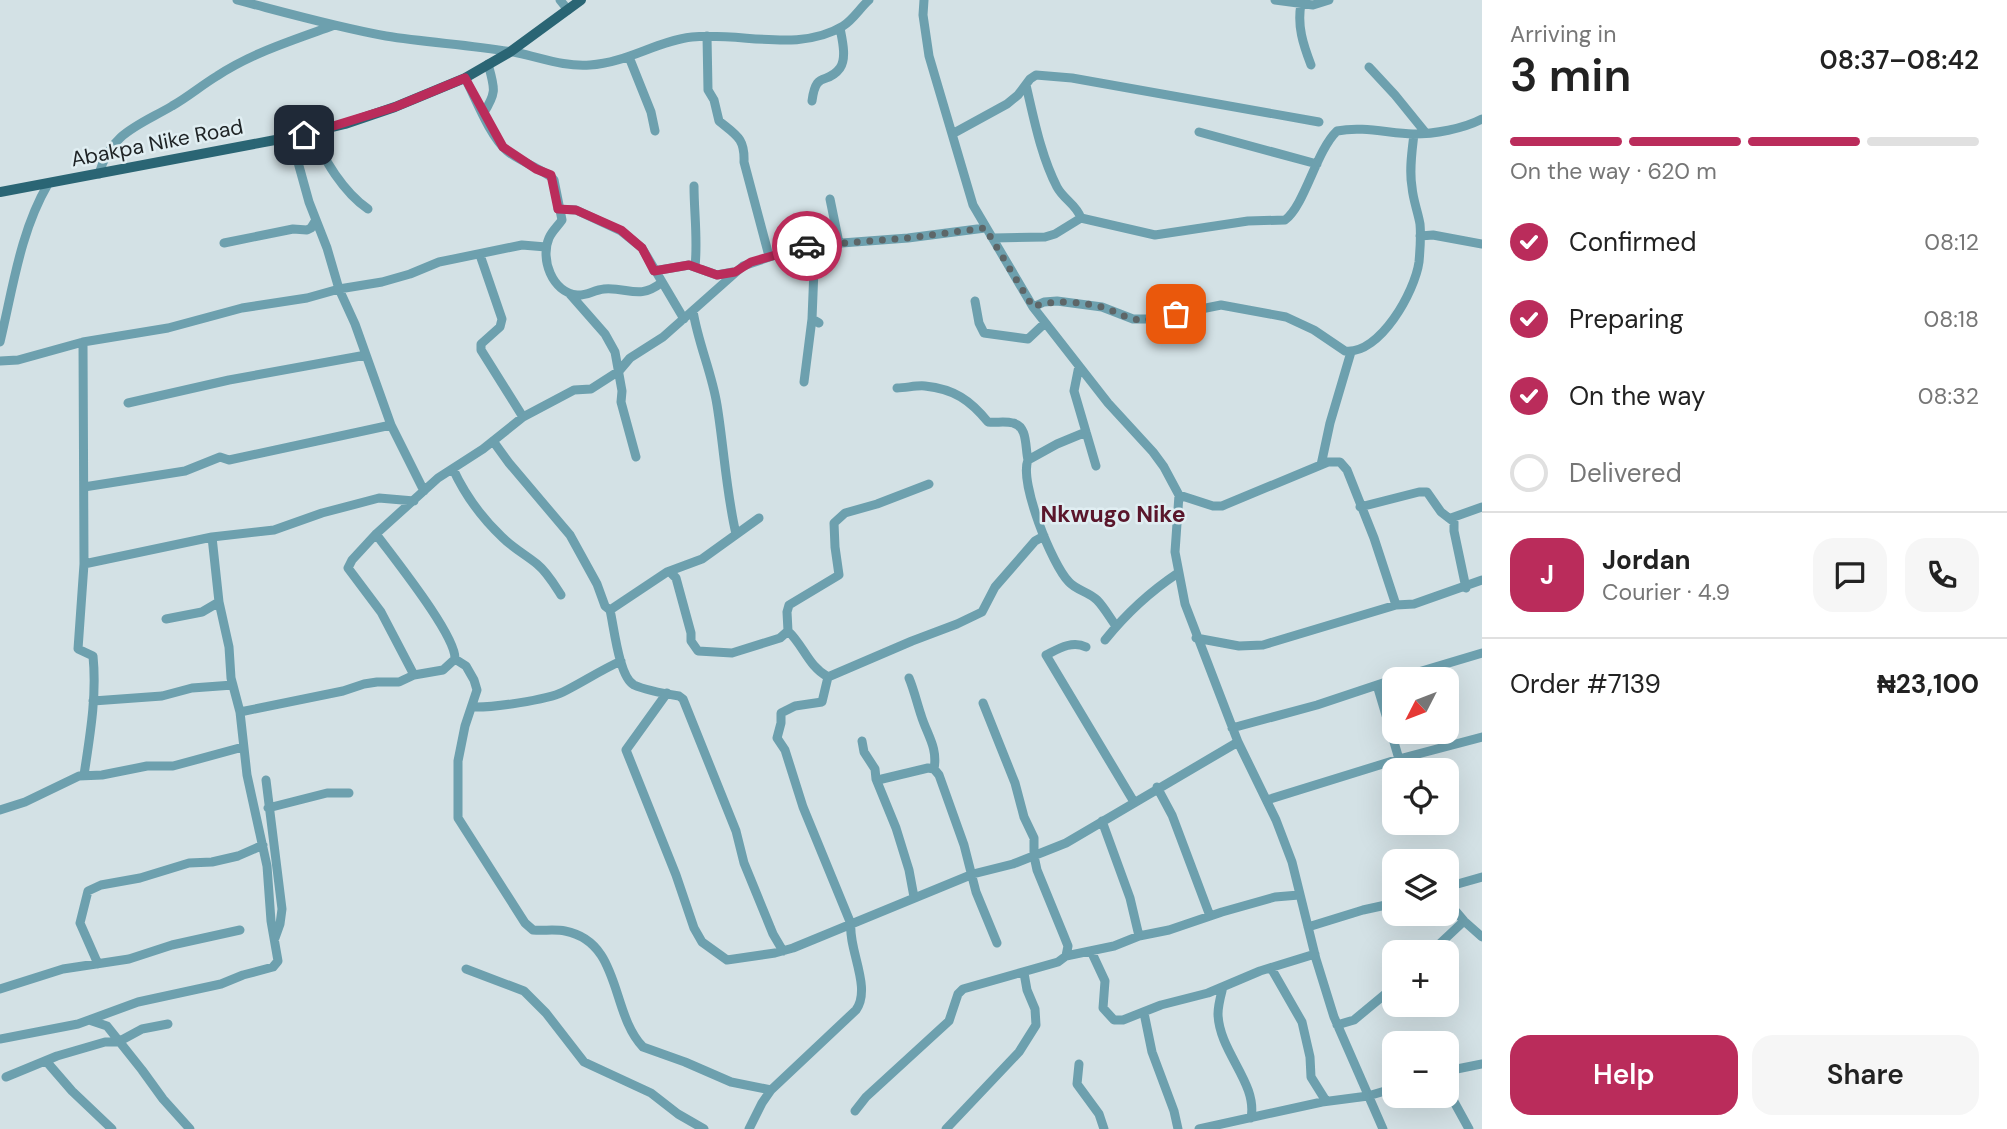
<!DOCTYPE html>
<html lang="en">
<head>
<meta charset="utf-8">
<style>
	body { margin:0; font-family:"DM Sans",sans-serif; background:#f6f6f6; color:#222; height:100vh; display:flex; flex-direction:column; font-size:26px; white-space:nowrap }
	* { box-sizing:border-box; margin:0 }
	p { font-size:23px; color:#767676 }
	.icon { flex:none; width:38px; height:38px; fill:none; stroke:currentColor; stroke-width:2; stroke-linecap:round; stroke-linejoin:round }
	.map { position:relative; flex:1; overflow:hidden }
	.details { display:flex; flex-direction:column; background:#fff; width:525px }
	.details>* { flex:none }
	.needle { width:46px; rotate:228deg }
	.tools { position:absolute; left:1382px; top:667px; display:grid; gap:14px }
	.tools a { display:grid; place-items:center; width:77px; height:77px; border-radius:14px; background:#fff; box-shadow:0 7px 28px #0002; font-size:35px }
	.pin { position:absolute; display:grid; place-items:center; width:60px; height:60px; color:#fff; margin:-30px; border-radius:14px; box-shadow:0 4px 10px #0006 }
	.courier { position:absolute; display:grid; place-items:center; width:70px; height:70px; margin:-35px; border:5px solid #ba2c5b; border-radius:50%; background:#fff; color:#222; box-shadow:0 2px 9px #0007 }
	.overview em { font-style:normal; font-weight:600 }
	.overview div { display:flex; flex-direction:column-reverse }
	.overview { display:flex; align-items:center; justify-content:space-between; height:119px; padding:0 28px }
	h1 { font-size:46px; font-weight:600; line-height:52px }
	.bar { display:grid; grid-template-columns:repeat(4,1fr); gap:10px 7px; align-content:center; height:84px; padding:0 28px }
	.bar i { height:9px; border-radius:5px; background:#e0e0e0 }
	.bar .selected { background:#ba2c5b }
	.bar p { grid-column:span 4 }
	.line { display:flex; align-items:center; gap:18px; padding:0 28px; border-top:2px solid #e0e0e0 }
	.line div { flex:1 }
	.round { display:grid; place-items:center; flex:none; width:74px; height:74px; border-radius:21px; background:#f6f6f6 }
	ol { padding:0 28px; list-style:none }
	li { display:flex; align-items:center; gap:21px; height:77px }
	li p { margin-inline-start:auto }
	li .icon { padding:7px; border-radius:50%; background:#ba2c5b; color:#fff; stroke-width:4 }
	li:last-child { color:#767676 }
	li i { width:38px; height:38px; border:4px solid #e0e0e0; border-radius:50% }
	.action { display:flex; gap:14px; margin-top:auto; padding:14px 28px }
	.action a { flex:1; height:80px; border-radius:21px; background:#ba2c5b; color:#fff; font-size:28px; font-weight:600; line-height:80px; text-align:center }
	.action a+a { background:#f6f6f6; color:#222 }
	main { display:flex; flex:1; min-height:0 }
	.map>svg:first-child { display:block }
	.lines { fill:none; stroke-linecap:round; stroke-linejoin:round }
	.minor { stroke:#6da0ae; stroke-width:9 }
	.major { stroke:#2a6574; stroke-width:10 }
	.done { stroke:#5d6668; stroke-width:7; stroke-dasharray:0 12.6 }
	.route { stroke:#ba2c5b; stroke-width:9 }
	.labels { text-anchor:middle; stroke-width:5; stroke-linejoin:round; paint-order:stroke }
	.street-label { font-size:21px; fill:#1e2325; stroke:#e0eef2 }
	.neighbourhood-label { font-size:23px; font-weight:bold; fill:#5a162b; stroke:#e0eef2 }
</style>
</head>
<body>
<main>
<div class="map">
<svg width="1482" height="1129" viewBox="0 0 1482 1129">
	<rect width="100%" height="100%" fill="#d3e1e5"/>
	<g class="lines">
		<!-- minor -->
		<path class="minor" d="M237 0C287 13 336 27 386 36 430 43 475 45 518 53 542 58 565 67 590 65 626 63 657 41 692 37 742 32 799 53 843 26 853 20 860 8 869 0
			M560 0 568 10
			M924 0 923 15 929 56 973 205 1033 307 1108 403 1153 452 1164 467 1179 495 1175 552 1185 604 1238 742 1276 820 1292 862 1316 959 1334 1017 1383 1129
			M1275 0 1313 5 1329 0
			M1301 4C1297 26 1303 44 1311 65
			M707 36 708 90 714 100 719 121C736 135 745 138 744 162L769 256
			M629 57 651 112 655 131
			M1369 67 1395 95 1425 132
			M465 78C476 99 489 135 507 151 517 160 550 173 554 180L562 220C558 226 552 231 549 238 540 259 552 292 577 295 586 296 594 290 604 289 628 287 639 300 661 283
			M1026 85C1034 119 1041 156 1057 187 1064 200 1076 204 1081 218
			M812 101C816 69 827 86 840 68 847 58 842 39 840 28
			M483 114C497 92 495 89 488 64
			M316 132C320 158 346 194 368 209
			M1199 132 1317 164
			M954 133 1007 104 1018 95 1030 79 1036 75 1072 78 1319 122
			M291 137 309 202 327 248 339 289 355 324 391 425 424 491
			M99 174C110 133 140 125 172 106 188 97 202 85 217 76 252 53 293 40 332 26
			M694 186C694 213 698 239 695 267
			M830 199 839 243
			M558 209 576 210 621 231 642 248 684 319
			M1420 236 1433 235 1482 244
			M993 238 1045 237 1055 234 1081 218 1155 235 1248 221 1285 220C1305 205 1316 151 1337 131 1362 126 1388 133 1413 134 1434 134 1463 129 1482 119
			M224 243 293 229 307 230 311 228 316 220
			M815 244 812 319 819 323
			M480 255 502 319 500 327 481 344V350L523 417
			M654 271 689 265 717 275 733 272
			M569 293 605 334 615 352 622 391 621 402 636 457
			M975 301 979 323 984 333 1028 339 1045 323
			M1033 307 1044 302 1057 301 1102 307 1133 319H1151L1221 305 1286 317 1314 330 1345 351C1380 355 1415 291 1419 262 1420 251 1421 235 1420 224 1418 212 1413 200 1412 187 1409 170 1412 151 1414 134
			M693 311C698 343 712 373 717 405 724 448 726 491 736 534
			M0 342C13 288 20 232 48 184
			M83 342 84 564 78 649 93 656C97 696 90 735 84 775
			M0 361 18 360 83 342 168 328 242 308 307 298 339 289 382 282 410 274 439 262 522 245 546 247
			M1079 366 1074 391 1096 466
			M804 382 812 319
			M897 388C906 388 917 385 925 386 954 389 970 400 988 422 996 423 1005 421 1013 423 1028 426 1025 448 1028 460
			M128 403 229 380 366 355
			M1086 432 1057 444 1028 460C1019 482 1052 565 1069 582 1076 590 1089 592 1097 600 1104 607 1110 618 1116 626
			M493 441 509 463 570 535 597 584 605 606 610 610C614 627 619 677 634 685 645 690 667 694 679 696L683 699 736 831 744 863 773 934 783 951
			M1321 465 1330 423 1351 352
			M453 469C465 495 482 518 502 537 513 548 526 555 537 564 547 572 554 584 561 595
			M84 487 185 471 220 457 229 460 391 425
			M1179 495 1213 506H1222L1328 462H1340L1347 470 1374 538 1396 605
			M1360 507 1419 492H1427L1441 512 1454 522V531L1466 588
			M1451 518 1482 507
			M376 534C392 556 456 635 455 659L466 666 474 680 477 690 465 726 458 761V818L525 923 533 930C543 931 555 929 565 931 622 942 610 1013 643 1047L685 1062 731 1082 771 1090
			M84 564 212 537 274 530 322 513 379 498 414 501
			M670 572 676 578 691 633V641L698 651 732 653 780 638 788 631 787 612 789 605 839 575 835 547 834 523 845 513 877 504 929 484
			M610 610 667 572 702 559 759 518
			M166 619 202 612 219 602
			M788 631C804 646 808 666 828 677
			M1196 638 1239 646 1263 645 1396 605 1414 604 1482 580
			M1105 640C1125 615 1151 591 1178 573
			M1086 647C1072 640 1058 649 1046 655L1134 802
			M414 675 381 612 348 568 352 560 376 534 438 478 483 449 523 417 574 390 591 389 619 371 630 358 663 337 743 266 802 246 908 238 985 228
			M909 678C914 690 917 703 921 715 927 735 938 747 934 769
			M1395 679 1482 653
			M1377 685 1399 759
			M667 693 626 750 676 875 694 928 702 942 727 960 775 953 793 948 973 874 1013 864 1066 843 1238 742
			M93 701 162 696 192 688 233 685
			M983 703 1015 783 1024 817 1034 838V856L1037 870 1064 936 1068 946 1066 956
			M472 707C491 708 547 700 563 692 583 682 601 670 621 661
			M240 712 343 691 364 684 377 682H399L414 675 443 670 455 659
			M1232 728 1317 705 1395 679
			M862 741 864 752 875 769 876 779 896 828 909 870 914 897
			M882 779 928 768 934 769 939 775 964 845 976 892 997 943
			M266 780 282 909 280 924 275 938
			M1157 787 1172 815 1210 916
			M1267 800 1399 759 1482 737
			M268 808 327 793H349
			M0 810 25 802 79 776 102 775 147 766H173L243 747
			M1102 821 1130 898 1139 936
			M1447 887 1482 877
			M1447 901 1464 921 1482 937
			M1308 927 1363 910 1395 903
			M1091 951 1105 981 1103 1008 1114 1020H1123L1161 1005 1208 993 1260 971 1315 954
			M1431 952 1464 921
			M98 964 80 923 88 891 101 885 140 878 189 863 212 862 238 856 263 845
			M1271 968 1302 1022 1310 1057 1311 1077 1326 1101
			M466 969 524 991 546 1013 584 1062 651 1093 678 1114 704 1129
			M1223 987C1221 995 1218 1005 1218 1014 1219 1052 1258 1083 1251 1118
			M0 989 63 969 129 959 172 945 240 930
			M1144 1013 1152 1052 1174 1111 1178 1129
			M89 1020 107 1026 142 1070 163 1099 190 1129
			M1337 1025 1354 1020 1395 986
			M0 1039 78 1024 138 1002 221 984 243 975 273 967 278 961 271 921 267 866 247 775 240 712 231 678 229 647 219 602 212 537
			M46 1061 72 1091 112 1129
			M1079 1064 1077 1084 1099 1114 1104 1129
			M1447 1071 1482 1064
			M6 1077 57 1056 105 1042H118L142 1029 168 1024
			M1447 1089 1469 1129
			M855 1111 866 1097 949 1021 958 994 963 989 1058 962 1066 956 1114 946 1139 936 1169 930 1222 912 1275 897 1299 895
			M749 1129 762 1103 771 1090 856 1010C872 988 848 949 851 924L803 807 785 750 777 738 781 723V713L795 706 822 702 828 677 912 641 957 624 982 612 995 587 1035 541 1044 536
			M946 1129 1019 1052 1036 1025 1035 1009 1027 990 1024 973
			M1199 1129 1322 1102 1368 1096 1395 1088"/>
		<!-- major -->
		<path class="major" d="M0 192 291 137 345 124 395 107 465 78 510 52 581 0"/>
	</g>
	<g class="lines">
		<!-- done -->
		<path class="done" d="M807 246 908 238 985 228 1033 307C1051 299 1083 302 1102 307 1113 310 1122 316 1133 319 1147 322 1163 317 1176 314"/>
		<!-- route -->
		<path class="route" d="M304 135 395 107 465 78 503 147 536 169 551 175 558 209 576 210 621 230 642 248 654 271 689 265 717 275 735 272 751 262 807 246"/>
	</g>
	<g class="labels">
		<!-- street labels -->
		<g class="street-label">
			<text transform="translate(157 143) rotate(-11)" y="7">Abakpa Nike Road</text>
		</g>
		<!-- neighbourhood labels -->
		<g class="neighbourhood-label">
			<text x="1113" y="522">Nkwugo Nike</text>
		</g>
	</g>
</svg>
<div class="tools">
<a><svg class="needle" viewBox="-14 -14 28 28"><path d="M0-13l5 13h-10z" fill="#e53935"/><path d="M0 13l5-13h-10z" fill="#767676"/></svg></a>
<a><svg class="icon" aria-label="locate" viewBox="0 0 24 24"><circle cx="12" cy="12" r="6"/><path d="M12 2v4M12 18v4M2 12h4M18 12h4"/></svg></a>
<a><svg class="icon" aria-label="layers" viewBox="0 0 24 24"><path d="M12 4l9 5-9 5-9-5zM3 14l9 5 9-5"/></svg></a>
<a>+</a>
<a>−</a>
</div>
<div class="pin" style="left:1176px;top:314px;background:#ea580c"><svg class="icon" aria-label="bag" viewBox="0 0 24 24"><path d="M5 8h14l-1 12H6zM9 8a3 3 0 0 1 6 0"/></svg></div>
<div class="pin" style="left:304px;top:135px;background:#1f2937"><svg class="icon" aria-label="home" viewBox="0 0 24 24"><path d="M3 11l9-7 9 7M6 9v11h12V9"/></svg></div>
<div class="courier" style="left:807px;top:246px"><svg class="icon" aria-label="car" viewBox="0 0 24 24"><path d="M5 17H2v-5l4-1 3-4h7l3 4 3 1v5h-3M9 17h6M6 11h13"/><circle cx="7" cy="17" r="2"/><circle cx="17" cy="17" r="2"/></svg></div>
</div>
<section class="details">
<div class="overview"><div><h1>3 min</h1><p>Arriving in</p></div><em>08:37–08:42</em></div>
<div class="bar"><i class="selected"></i><i class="selected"></i><i class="selected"></i><i></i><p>On the way · 620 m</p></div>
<ol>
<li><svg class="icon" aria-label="check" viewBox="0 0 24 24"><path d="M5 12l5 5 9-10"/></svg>Confirmed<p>08:12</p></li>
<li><svg class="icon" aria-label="check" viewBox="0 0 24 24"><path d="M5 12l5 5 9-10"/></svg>Preparing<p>08:18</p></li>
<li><svg class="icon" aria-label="check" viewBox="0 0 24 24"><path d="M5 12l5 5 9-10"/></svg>On the way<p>08:32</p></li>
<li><i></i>Delivered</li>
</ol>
<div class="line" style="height:126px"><b class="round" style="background:#ba2c5b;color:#fff">J</b><div><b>Jordan</b><p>Courier · 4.9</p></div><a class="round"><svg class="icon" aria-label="chat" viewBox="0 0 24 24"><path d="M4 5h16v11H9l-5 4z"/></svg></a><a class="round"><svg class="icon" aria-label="phone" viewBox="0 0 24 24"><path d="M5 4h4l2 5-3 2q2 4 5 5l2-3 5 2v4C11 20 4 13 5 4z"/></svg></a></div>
<div class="line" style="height:91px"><div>Order #7139</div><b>₦23,100</b></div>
<div class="action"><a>Help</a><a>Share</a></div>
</section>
</main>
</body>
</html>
